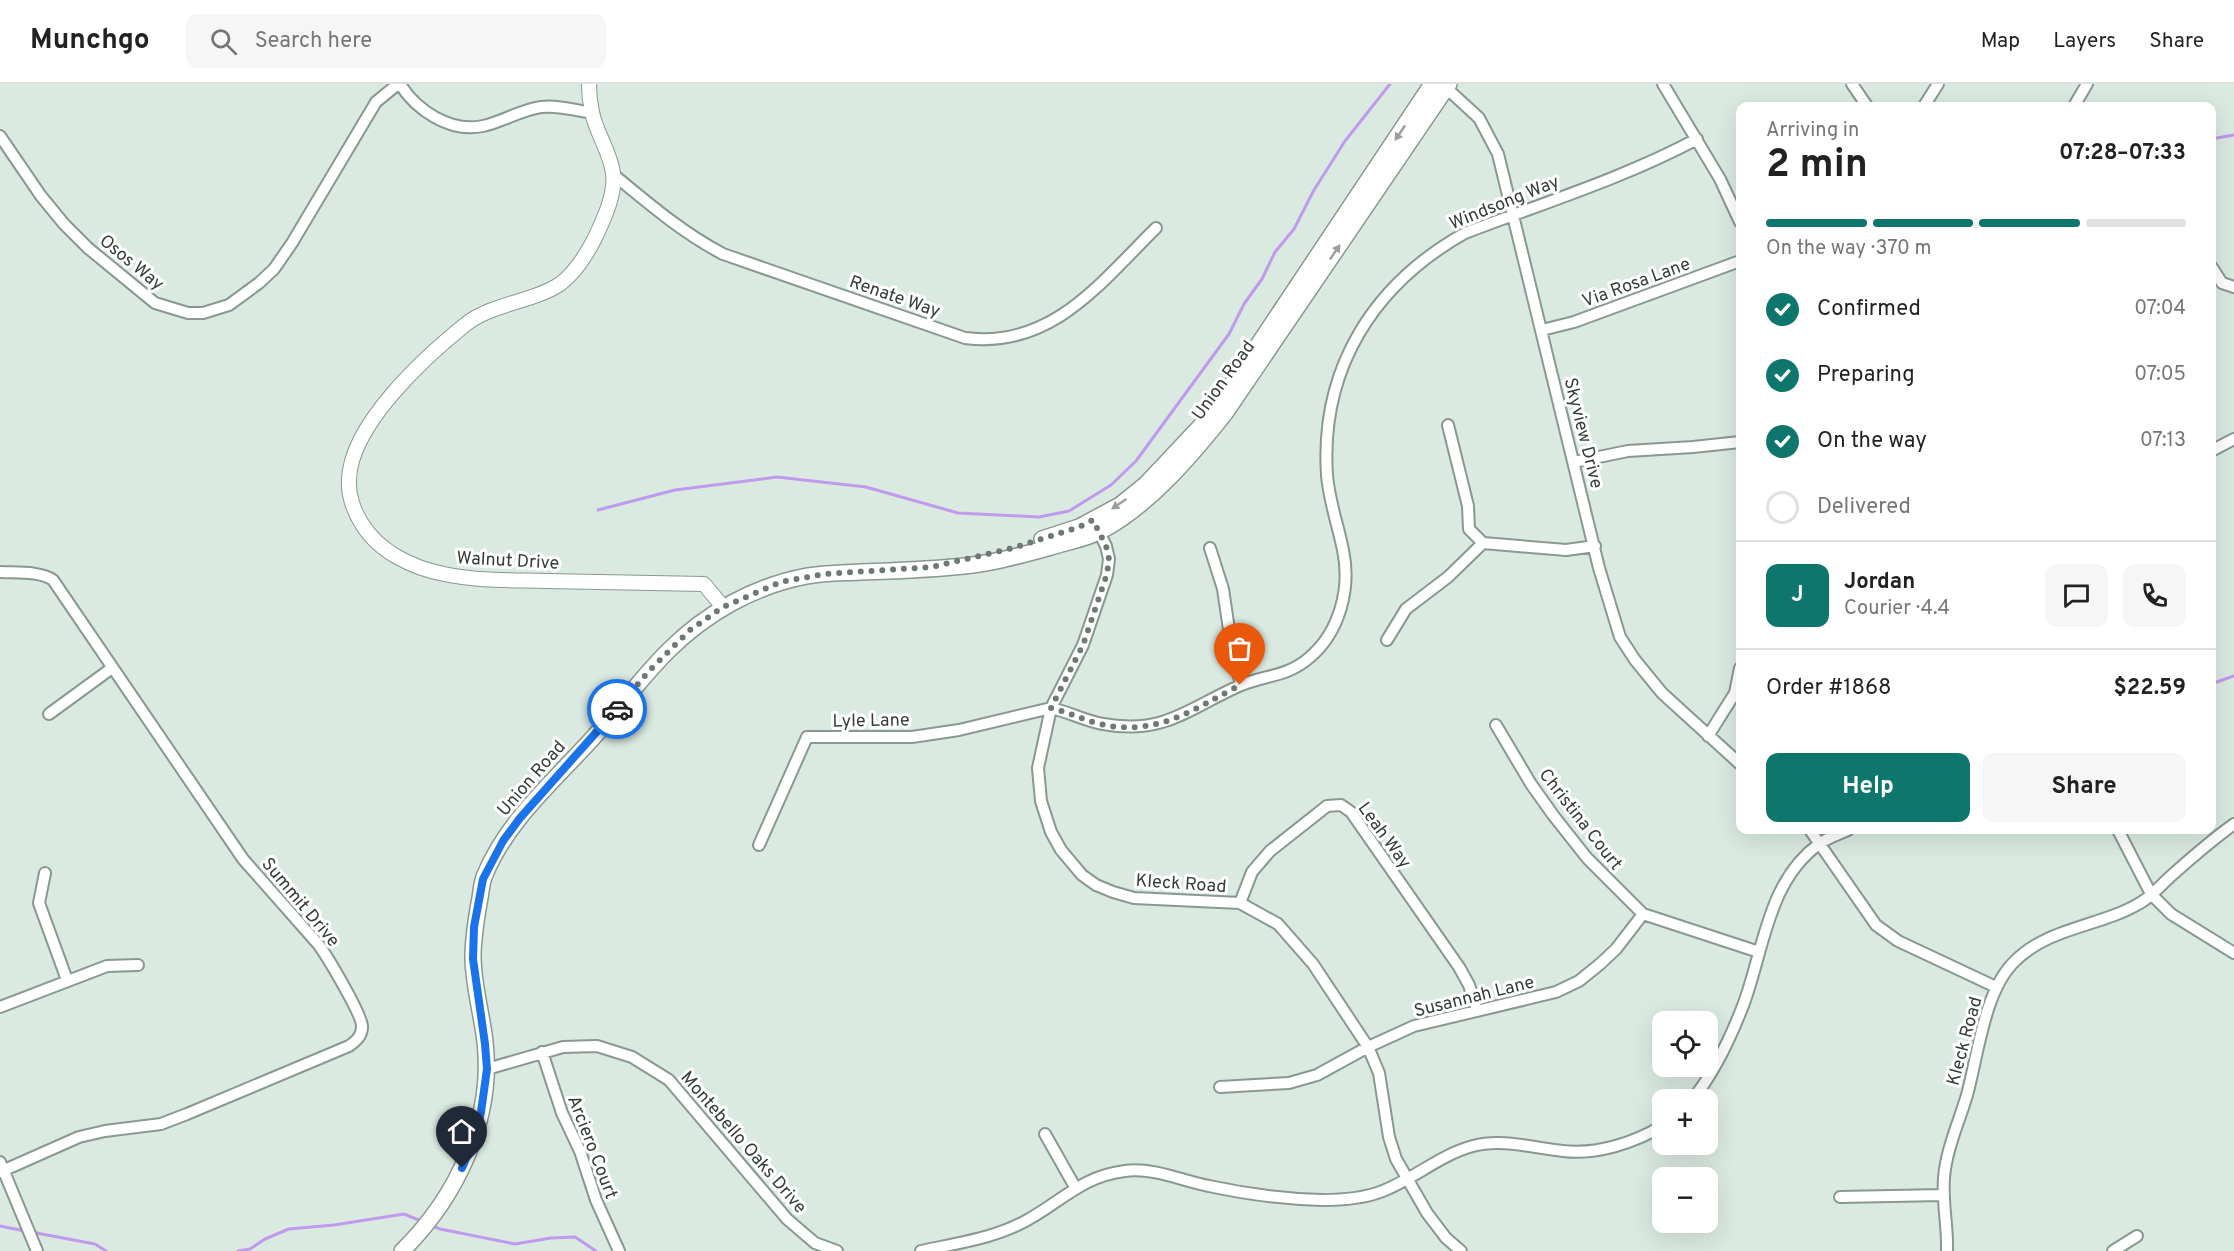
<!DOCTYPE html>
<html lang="en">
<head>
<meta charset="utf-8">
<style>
	body { margin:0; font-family:Overpass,sans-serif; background:#f6f6f6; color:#222; height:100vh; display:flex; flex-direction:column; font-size:22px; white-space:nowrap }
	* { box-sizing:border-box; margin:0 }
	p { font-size:20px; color:#767676 }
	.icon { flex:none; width:33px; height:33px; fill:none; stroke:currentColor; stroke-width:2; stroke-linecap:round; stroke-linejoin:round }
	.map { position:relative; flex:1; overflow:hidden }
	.panel { position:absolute; left:1736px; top:18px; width:480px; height:732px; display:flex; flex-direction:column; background:#fff; border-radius:12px; box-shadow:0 6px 24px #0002 }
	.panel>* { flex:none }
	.controls { position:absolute; left:1652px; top:927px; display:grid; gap:12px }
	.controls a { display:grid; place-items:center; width:66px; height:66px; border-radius:12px; background:#fff; box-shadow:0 6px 24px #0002; font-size:30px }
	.pin { position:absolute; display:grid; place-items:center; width:51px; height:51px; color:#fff; margin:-62px -26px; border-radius:50% 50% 50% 0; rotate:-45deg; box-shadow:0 0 6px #0007 }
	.pin .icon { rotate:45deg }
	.courier { position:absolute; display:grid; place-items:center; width:60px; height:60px; margin:-30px; border:4px solid #1a73e8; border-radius:50%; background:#fff; color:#222; box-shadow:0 2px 8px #0007 }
	.head em { font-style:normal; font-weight:700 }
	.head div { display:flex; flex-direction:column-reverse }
	.head { display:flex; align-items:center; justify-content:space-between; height:102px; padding:0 30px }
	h1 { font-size:39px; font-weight:700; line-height:45px }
	.bar { display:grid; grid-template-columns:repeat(4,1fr); gap:9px 6px; align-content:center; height:72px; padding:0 30px }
	.bar i { height:8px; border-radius:4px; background:#e0e0e0 }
	.bar .active { background:#0f766e }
	.bar p { grid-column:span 4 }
	.line { display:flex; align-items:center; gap:15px; padding:0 30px; border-top:2px solid #e0e0e0 }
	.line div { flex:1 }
	.round { display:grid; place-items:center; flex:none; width:63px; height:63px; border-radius:12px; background:#f6f6f6 }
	ol { padding:0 30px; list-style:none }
	li { display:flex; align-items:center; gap:18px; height:66px }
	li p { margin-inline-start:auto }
	li .icon { padding:6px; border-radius:50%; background:#0f766e; color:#fff; stroke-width:4 }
	li:last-child { color:#767676 }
	li i { width:33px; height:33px; border:3px solid #e0e0e0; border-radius:50% }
	.cta { display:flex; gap:12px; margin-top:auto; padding:12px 30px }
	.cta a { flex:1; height:69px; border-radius:12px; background:#0f766e; color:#fff; font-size:24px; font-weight:700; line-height:69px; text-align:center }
	.cta a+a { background:#f6f6f6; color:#222 }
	header { display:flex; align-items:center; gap:36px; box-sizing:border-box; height:84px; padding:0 30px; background:#fff; border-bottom:2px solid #e0e0e0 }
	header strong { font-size:28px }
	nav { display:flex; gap:33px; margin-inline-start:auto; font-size:21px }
	.search { width:420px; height:54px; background:#f6f6f6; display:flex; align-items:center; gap:15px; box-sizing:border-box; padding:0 21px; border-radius:12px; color:#767676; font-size:22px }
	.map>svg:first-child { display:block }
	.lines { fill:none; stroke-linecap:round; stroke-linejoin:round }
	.stream { stroke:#bf9aed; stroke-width:3 }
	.minor-casing { stroke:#899890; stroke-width:14 }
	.tertiary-casing { stroke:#899890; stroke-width:16 }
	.secondary-casing { stroke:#899890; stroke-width:18 }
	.minor { stroke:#fff; stroke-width:10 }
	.tertiary { stroke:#fff; stroke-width:14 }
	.secondary { stroke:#fff; stroke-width:15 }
	.oneway { fill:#9a9e9c }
	.done { stroke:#6f7973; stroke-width:6; stroke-dasharray:0 10.8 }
	.route { stroke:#1a73e8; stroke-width:8 }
	.labels { text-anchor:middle; stroke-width:6; stroke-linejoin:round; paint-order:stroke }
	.street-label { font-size:18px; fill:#353c38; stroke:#fff }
</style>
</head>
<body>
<header>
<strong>Munchgo</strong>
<div class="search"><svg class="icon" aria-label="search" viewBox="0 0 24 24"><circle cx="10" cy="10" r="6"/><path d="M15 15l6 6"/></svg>Search here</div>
<nav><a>Map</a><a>Layers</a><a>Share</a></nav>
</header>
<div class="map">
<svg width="2234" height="1167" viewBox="0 0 2234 1167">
	<rect width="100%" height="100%" fill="#daeae1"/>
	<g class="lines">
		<!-- stream -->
		<path class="stream" d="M2211 55 2234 51
			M598 426 675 406 777 393 866 403 958 429 1039 433 1069 427 1111 401 1136 377 1229 250 1244 220 1262 195 1275 168 1294 145 1314 106 1345 57 1390 0
			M2211 600 2234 592
			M430 1141 440 1145 515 1160 551 1154 575 1153 596 1167
			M0 1142 25 1147
			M31 1148 95 1160 106 1167
			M238 1167 250 1165 265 1155 289 1145 334 1141 404 1130 421 1137"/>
		<defs>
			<path id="minor" d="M400 0C416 26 450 49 483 42 502 38 520 26 541 23 557 21 575 26 592 29
				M1442 0 1479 34 1498 70 1599 484 1620 553 1635 576 1662 609 1740 680
				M1663 0 1720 95 1740 138
				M1852 0 1867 22
				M1924 22 1938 0
				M2074 22 2087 0
				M0 52 41 112 64 140 88 164 155 219 188 229H203L229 221 259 199 274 185 292 159 376 18 398 0
				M614 91C649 120 683 149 723 170L965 254C1052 265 1100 199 1156 144
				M2211 182 2222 199 2234 203
				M1542 246 1574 238 1740 177
				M1448 341 1468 422 1469 445 1483 459 1566 466 1595 462
				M2211 367 2234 355
				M1574 378 1628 367 1693 363 1740 358
				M1096 442 1106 462 1109 475 1107 491 1083 561 1051 624 1038 684 1041 717 1051 748 1061 766 1082 791 1096 801 1113 808 1134 814 1240 819 1278 840 1313 880 1368 963 1379 989 1389 1053 1396 1075 1427 1129 1446 1154 1461 1167
				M1210 464 1223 505 1231 559 1241 601
				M0 488C16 489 40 487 53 496L243 775 318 860C327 872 363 932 362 943 362 952 356 957 349 962L187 1030 161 1040 105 1047 79 1053 0 1088
				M1387 556 1406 525 1448 493 1483 459
				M49 630 112 584
				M1496 641 1531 700 1553 731 1587 774 1643 830 1759 868
				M1708 652 1735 609 1740 584
				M1810 746 1876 841 1898 857 1996 903
				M2118 746 2151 810 2171 830 2234 869
				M759 761 807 653H912L959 646 1051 624C1069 628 1085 637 1103 640 1164 651 1187 625 1239 602 1264 591 1287 593 1309 574 1340 548 1351 504 1343 466 1338 441 1329 417 1327 391 1320 284 1374 200 1465 149 1543 119 1624 94 1697 55
				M45 789 39 819 67 896
				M1240 819 1252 788 1270 767 1327 722 1341 721 1351 728 1459 883 1469 901 1477 927
				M0 923 107 882 138 881
				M542 968 562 1029 580 1067 596 1116 619 1167
				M487 985 563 963 597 962 632 973 669 996 787 1135 815 1159 837 1167
				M1220 1003 1289 999 1317 991 1368 963 1414 942 1556 908 1579 897 1600 880 1616 865 1643 830
				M1692 1016C1715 988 1731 953 1744 919 1764 864 1768 797 1819 760 1827 754 1839 750 1848 746
				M1045 1050 1075 1103
				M0 1078 37 1167
				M1840 1113 1943 1111
				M921 1167C957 1159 997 1154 1029 1135 1063 1116 1083 1092 1125 1087 1154 1083 1182 1097 1209 1102 1246 1110 1284 1115 1322 1116 1341 1116 1361 1115 1380 1108 1413 1096 1439 1071 1473 1062 1502 1054 1533 1064 1563 1067 1596 1071 1634 1059 1662 1042
				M1947 1167C1948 1143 1942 1119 1944 1094 1946 1066 1959 1038 1967 1011 1978 971 1984 909 2013 879 2047 843 2100 843 2140 819 2151 813 2161 801 2171 792 2191 774 2212 756 2234 740
				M2113 1167 2137 1152"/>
			<path id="tertiary" d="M589 0C589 9 590 19 592 28 596 49 610 67 613 89 616 110 603 137 594 156 586 171 574 190 560 200 533 218 493 219 466 240 425 273 350 341 349 396 348 411 354 428 362 440 379 468 413 484 444 490 477 497 511 496 546 497 599 498 651 499 704 500L723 523"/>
			<path id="secondary" d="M1042 455 1079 443 1120 421 1146 400 1212 330 1432 0
				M402 1167C456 1114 494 1036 485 958 482 930 473 901 473 872 473 854 476 837 479 819 481 811 481 801 484 793 507 735 559 693 599 647 622 620 643 592 668 567 706 529 754 502 807 492 824 489 842 489 860 488 891 487 922 486 953 483 986 481 1019 472 1051 463 1067 458 1086 455 1101 447 1149 422 1193 370 1226 328L1449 0"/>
		</defs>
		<!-- minor casing -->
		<use href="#minor" class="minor-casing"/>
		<!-- tertiary casing -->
		<use href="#tertiary" class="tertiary-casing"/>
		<!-- secondary casing -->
		<use href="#secondary" class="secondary-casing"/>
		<!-- minor -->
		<use href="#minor" class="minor"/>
		<!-- tertiary -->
		<use href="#tertiary" class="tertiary"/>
		<!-- secondary -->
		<use href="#secondary" class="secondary"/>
	</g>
	<!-- one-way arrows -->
	<defs><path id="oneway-solid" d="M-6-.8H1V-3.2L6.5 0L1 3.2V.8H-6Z" transform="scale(1.5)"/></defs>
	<g class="oneway">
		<use href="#oneway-solid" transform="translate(1400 49) rotate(124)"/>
		<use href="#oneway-solid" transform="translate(1335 168) rotate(-56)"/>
		<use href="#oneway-solid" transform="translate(1119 420) rotate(146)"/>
	</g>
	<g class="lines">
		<!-- done -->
		<path class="done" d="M617 625 648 588 690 546 723 523 781 498 824 490 932 483 1013 464 1079 443 1093 436 1106 462 1109 475 1107 490 1083 561 1051 624C1068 628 1083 636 1100 640 1156 653 1193 626 1240 601"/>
		<!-- route -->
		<path class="route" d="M462 1084 476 1051 481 1028 487 985 485 960 473 875 474 843 483 795 503 757 520 734 617 625"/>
	</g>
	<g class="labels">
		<!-- street labels -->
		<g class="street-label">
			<text transform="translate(1504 118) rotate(-22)" y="6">Windsong Way</text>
			<text transform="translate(132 178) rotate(39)" y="6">Osos Way</text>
			<text transform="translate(1636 198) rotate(-20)" y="6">Via Rosa Lane</text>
			<text transform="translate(895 212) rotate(19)" y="6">Renate Way</text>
			<text transform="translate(1223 296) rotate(-54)" y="6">Union Road</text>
			<text transform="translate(1584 349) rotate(76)" y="6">Skyview Drive</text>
			<text transform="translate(508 476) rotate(3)" y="6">Walnut Drive</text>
			<text transform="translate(871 636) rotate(-1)" y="6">Lyle Lane</text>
			<text transform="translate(531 694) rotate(-49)" y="6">Union Road</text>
			<text transform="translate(1581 735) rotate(52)" y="6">Christina Court</text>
			<text transform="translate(1385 751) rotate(54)" y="6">Leah Way</text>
			<text transform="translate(1181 799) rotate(4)" y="6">Kleck Road</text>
			<text transform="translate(301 818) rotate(50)" y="6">Summit Drive</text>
			<text transform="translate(1474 912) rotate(-14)" y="6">Susannah Lane</text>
			<text transform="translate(1964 957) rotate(-75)" y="6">Kleck Road</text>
			<text transform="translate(744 1058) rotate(49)" y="6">Montebello Oaks Drive</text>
			<text transform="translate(593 1063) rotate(69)" y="6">Arciero Court</text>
		</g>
	</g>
</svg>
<div class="controls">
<a><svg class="icon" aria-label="locate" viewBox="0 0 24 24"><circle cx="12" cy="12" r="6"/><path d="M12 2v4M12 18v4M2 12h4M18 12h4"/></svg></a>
<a>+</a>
<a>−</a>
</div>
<div class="pin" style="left:1240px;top:601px;background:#ea580c"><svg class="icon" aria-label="bag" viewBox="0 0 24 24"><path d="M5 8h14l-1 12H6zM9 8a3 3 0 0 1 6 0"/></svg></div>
<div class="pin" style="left:462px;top:1084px;background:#1f2937"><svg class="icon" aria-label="home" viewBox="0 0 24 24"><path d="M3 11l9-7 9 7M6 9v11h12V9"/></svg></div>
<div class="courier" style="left:617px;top:625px"><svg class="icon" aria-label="car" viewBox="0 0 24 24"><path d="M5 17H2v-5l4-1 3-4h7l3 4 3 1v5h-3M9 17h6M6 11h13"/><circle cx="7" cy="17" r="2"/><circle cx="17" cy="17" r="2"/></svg></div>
<section class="panel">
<div class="head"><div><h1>2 min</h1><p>Arriving in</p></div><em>07:28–07:33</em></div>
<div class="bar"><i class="active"></i><i class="active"></i><i class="active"></i><i></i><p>On the way · 370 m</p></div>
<ol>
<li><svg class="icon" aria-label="check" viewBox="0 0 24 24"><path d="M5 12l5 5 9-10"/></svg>Confirmed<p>07:04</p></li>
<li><svg class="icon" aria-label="check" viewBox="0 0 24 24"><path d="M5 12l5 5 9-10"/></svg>Preparing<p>07:05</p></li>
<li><svg class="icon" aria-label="check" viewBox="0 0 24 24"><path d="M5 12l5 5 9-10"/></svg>On the way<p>07:13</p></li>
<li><i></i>Delivered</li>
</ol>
<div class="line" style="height:108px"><b class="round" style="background:#0f766e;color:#fff">J</b><div><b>Jordan</b><p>Courier · 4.4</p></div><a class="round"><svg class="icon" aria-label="chat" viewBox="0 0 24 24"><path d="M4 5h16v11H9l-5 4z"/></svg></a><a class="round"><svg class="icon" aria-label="phone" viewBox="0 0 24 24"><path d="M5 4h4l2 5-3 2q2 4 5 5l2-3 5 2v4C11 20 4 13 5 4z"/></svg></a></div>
<div class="line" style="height:78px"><div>Order #1868</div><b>$22.59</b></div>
<div class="cta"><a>Help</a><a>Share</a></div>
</section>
</div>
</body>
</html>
